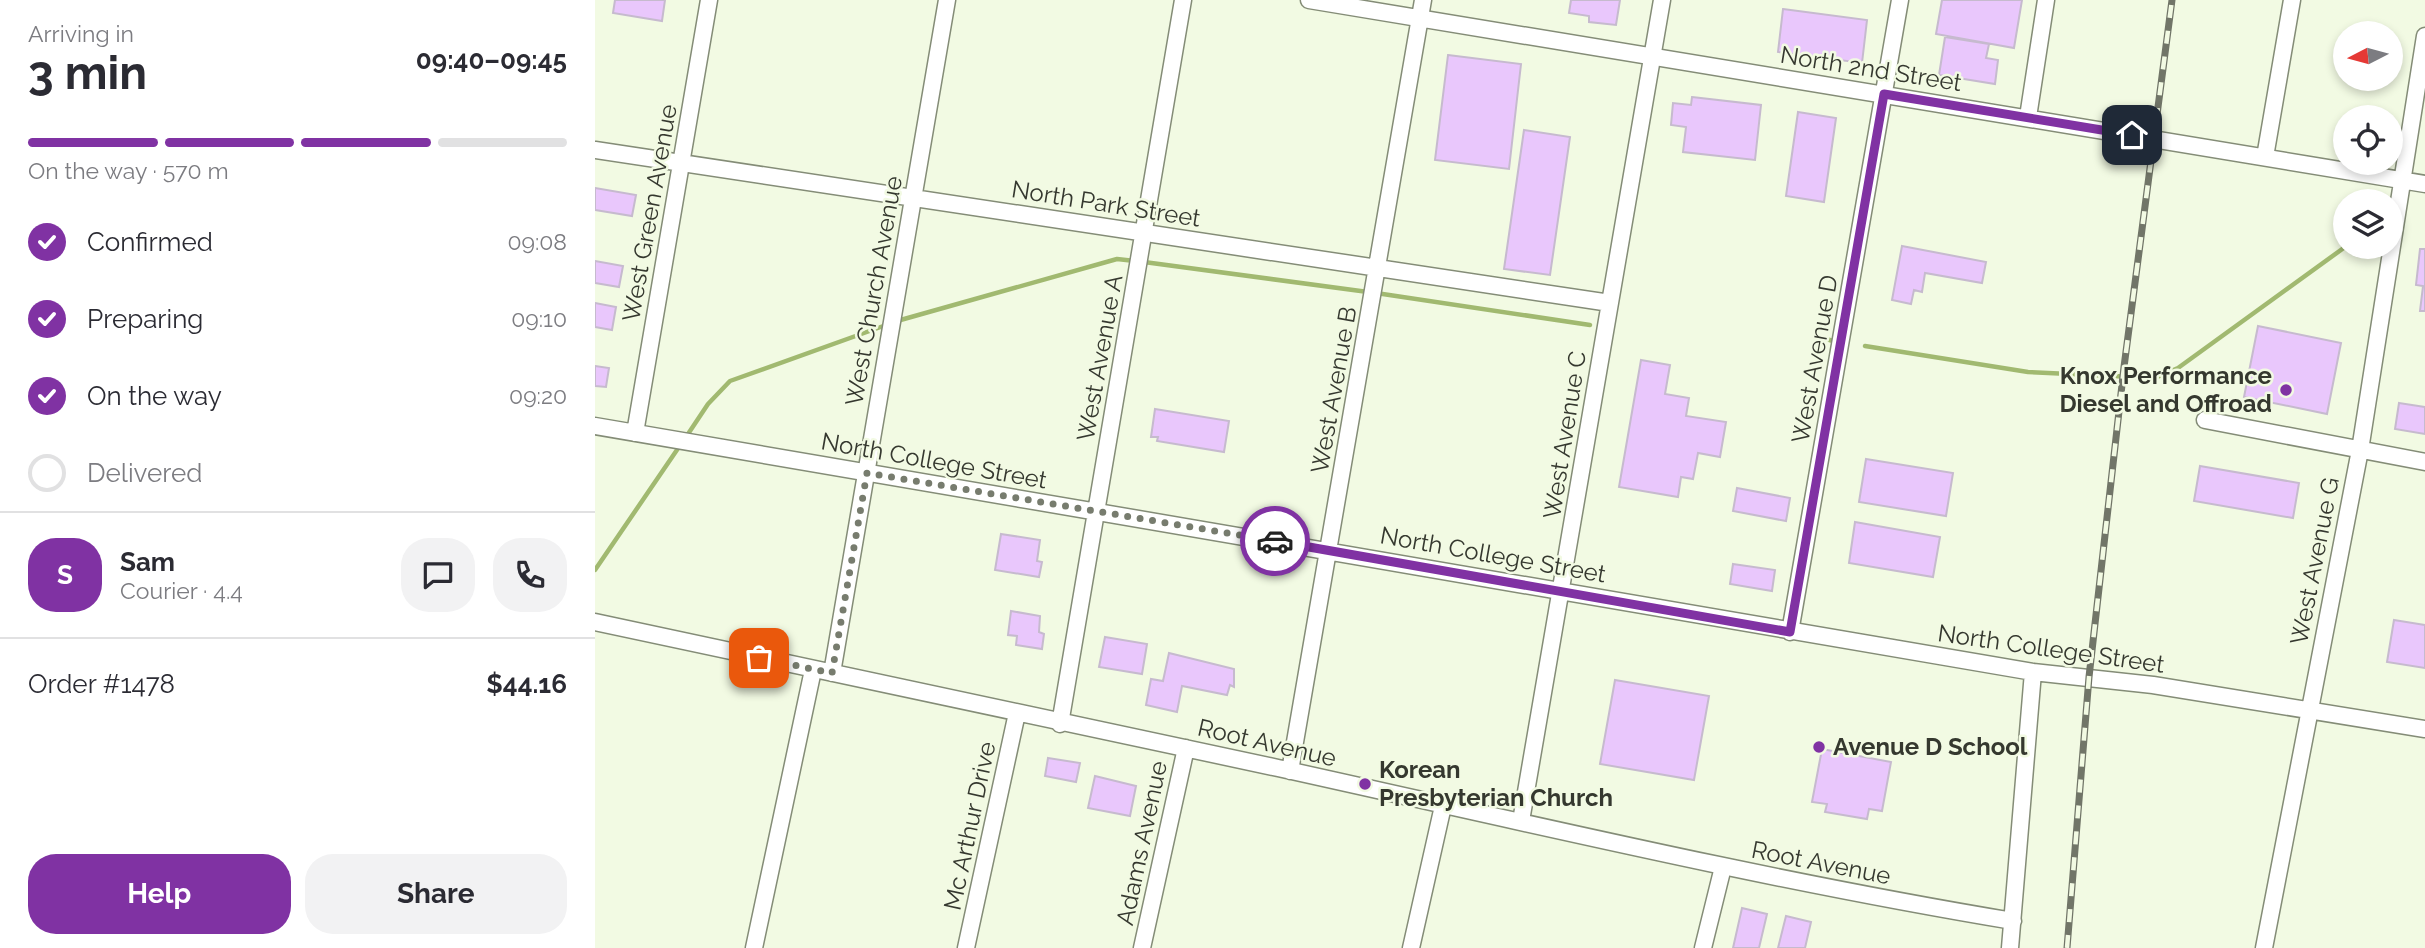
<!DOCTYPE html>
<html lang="en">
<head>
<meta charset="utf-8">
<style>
	body { margin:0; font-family:Raleway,sans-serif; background:#f2f2f3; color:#2b2b33; height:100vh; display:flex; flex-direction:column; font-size:26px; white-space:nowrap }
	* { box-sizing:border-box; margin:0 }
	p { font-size:23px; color:#7c7c81 }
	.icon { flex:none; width:38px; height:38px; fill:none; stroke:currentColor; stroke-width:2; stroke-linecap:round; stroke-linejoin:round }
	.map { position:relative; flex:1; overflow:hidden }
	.drawer { display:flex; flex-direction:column; background:#fff; width:595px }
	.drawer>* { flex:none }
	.needle { width:46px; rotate:264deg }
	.controls { position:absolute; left:1738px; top:21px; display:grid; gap:14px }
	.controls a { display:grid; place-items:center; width:70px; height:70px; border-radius:50%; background:#fff; box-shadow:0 4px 10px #0003; font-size:35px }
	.pin { position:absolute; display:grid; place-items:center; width:60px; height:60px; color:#fff; margin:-30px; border-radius:14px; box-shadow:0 4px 10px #0006 }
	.courier { position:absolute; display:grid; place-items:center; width:70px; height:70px; margin:-35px; border:5px solid #8032a3; border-radius:50%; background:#fff; color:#222; box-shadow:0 2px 9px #0007 }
	.summary em { font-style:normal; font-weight:700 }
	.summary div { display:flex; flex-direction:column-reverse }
	.summary { display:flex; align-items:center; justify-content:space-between; height:119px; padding:0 28px }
	h1 { font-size:46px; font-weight:700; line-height:52px }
	.bar { display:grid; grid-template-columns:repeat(4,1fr); gap:10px 7px; align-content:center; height:84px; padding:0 28px }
	.bar i { height:9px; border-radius:5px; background:#e1e1e2 }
	.bar .current { background:#8032a3 }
	.bar p { grid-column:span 4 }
	.line { display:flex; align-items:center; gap:18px; padding:0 28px; border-top:2px solid #e1e1e2 }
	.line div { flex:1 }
	.round { display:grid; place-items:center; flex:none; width:74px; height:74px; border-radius:28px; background:#f2f2f3 }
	ol { padding:0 28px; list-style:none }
	li { display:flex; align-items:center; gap:21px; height:77px }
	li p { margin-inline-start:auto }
	li .icon { padding:7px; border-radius:50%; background:#8032a3; color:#fff; stroke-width:4 }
	li:last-child { color:#7c7c81 }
	li i { width:38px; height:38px; border:4px solid #e1e1e2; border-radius:50% }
	.cta { display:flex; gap:14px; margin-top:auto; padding:14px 28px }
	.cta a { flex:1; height:80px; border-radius:28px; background:#8032a3; color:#fff; font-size:28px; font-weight:700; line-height:80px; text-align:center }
	.cta a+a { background:#f2f2f3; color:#2b2b33 }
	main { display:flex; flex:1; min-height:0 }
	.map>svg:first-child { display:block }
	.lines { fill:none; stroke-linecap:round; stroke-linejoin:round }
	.stream { stroke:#a1b970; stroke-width:4.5 }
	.building { fill:#e9c7fc; stroke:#c6bace; stroke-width:2 }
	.minor-casing { stroke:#848c77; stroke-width:19 }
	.minor { stroke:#fff; stroke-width:16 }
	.rail-casing { stroke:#717568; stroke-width:7 }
	.rail { stroke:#f2fae3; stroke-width:4.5; stroke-dasharray:13; stroke-linecap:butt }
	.done { stroke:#777c6e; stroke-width:7; stroke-dasharray:0 12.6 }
	.route { stroke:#8032a3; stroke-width:9 }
	.poi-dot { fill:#8032a3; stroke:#f2fae3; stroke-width:2.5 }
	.labels { text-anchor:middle; stroke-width:5; stroke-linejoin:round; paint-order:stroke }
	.street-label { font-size:24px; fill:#35382f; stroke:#f2fae3 }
	.poi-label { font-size:24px; font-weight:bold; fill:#35382f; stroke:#f2fae3; text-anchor:start }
</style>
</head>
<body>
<main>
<section class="drawer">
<div class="summary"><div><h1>3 min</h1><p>Arriving in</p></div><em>09:40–09:45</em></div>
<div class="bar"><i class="current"></i><i class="current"></i><i class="current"></i><i></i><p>On the way · 570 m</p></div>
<ol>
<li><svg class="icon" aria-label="check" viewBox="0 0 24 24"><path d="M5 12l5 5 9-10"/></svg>Confirmed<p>09:08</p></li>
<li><svg class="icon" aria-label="check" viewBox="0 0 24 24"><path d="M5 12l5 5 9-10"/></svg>Preparing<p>09:10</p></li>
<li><svg class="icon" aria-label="check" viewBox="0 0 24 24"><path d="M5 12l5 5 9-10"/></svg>On the way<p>09:20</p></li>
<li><i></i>Delivered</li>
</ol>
<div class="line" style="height:126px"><b class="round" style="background:#8032a3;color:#fff">S</b><div><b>Sam</b><p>Courier · 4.4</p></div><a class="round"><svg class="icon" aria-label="chat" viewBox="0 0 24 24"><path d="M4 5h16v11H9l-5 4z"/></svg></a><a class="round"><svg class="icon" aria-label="phone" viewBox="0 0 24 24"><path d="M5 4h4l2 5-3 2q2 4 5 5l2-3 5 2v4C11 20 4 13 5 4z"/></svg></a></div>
<div class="line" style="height:91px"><div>Order #1478</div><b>$44.16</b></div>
<div class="cta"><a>Help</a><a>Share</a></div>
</section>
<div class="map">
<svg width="1830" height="948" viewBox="0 0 1830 948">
	<rect width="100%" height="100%" fill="#f2fae3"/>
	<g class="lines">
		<!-- stream -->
		<path class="stream" d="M549 262 773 292
			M781 293 995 325
			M302 321 522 259 540 261
			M1228 338 1238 341
			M1270 346 1433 372 1560 378 1583 368 1750 247
			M91 437 113 404 135 381 294 324
			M0 570 86 444"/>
	</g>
	<!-- building -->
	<path class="building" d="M20 0H70L67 21 18 13Z
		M976 0H1025L1021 25 994 22V16L974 13Z
		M1347 0H1427L1419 48 1341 34Z
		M1188 9 1272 20 1267 63 1183 52Z
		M1350 37 1394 44 1391 58 1403 60 1400 84 1344 75Z
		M853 55 926 64 914 169 840 160Z
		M1097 97 1166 105 1160 160 1088 152 1091 127 1076 125 1078 103 1096 105Z
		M1203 112 1241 118 1229 202 1191 196Z
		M929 130 975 137 955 275 909 269Z
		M0 188 41 195 37 216 0 210Z
		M1307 246 1391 262 1387 283 1330 273 1327 292 1319 290 1316 304 1297 300Z
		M1825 249H1830V311H1825L1828 286 1821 285Z
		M0 261 28 266 24 287 0 283Z
		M0 303 21 307 17 330 0 327Z
		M1663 326 1746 343 1732 414 1649 397Z
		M1046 360 1075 365 1070 394 1094 398 1091 416 1131 422 1125 457 1103 453 1098 479 1086 477 1083 497 1024 487Z
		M0 366 14 368 11 387 0 386Z
		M1804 403 1830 407V434L1800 429Z
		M560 409 634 421 629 452 562 441 563 437H556Z
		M1271 459 1358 473 1351 516 1264 502Z
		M1605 466 1704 483 1698 518 1599 501Z
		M1142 488 1195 498 1191 521 1138 511Z
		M1260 522 1345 537 1338 577 1254 563Z
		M406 534 445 540 442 561 447 562 444 577 400 570Z
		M1138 564 1180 570 1177 591 1135 584Z
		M416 611 445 616 444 632 449 634 447 649 421 645 422 636 413 635Z
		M1799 620 1830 625V668L1792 662Z
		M510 637 552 644 547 674 504 667Z
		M574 653 639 669V687L635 685 632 695 587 686 582 712 551 705 556 679 568 681Z
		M1020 680 1114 696 1099 780 1005 764Z
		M1227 749 1296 762 1287 811 1274 809 1272 819 1230 812 1232 804 1217 802Z
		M453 758 485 763 481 782 450 776Z
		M500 776 541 786 535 816 493 808Z
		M1147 908 1172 914 1164 948H1138Z
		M1191 916 1216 922 1210 948H1183Z"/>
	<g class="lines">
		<defs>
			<path id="minor" d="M714 0 1830 184
				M1433 117 1451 0
				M0 150 1015 303
				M1670 157 1697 0
				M1610 420 1830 462
				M0 426 1438 672 1558 685 1830 729
				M40 433 114 0
				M0 622C228 672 456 718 683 768 928 822 1171 880 1418 921
				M1195 632 1305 0
				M237 673 352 0
				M465 724 588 0
				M695 771 828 0
				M926 821 1067 0
				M159 948 218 670
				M371 948 422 713
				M547 948 591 748
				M816 948 848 806
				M1108 948 1128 867
				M1415 948 1438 672
				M1669 948 1765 450 1830 36"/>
		</defs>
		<!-- minor casing -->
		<use href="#minor" class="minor-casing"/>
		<!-- minor -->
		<use href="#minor" class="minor"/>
		<defs>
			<path id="rail" d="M1472 948 1494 677 1529 367 1577 0"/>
		</defs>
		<!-- rail casing -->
		<use href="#rail" class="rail-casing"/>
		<!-- rail -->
		<use href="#rail" class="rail"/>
	</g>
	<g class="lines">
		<!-- done -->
		<path class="done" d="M164 658 237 673 272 473 680 541"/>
		<!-- route -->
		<path class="route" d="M680 541 1195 632 1289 94 1537 135"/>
	</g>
	<!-- markers -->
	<g class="poi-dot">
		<circle cx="1691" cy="390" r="7"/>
		<circle cx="1224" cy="747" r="7"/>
		<circle cx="770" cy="784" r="7"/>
	</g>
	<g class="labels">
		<!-- street labels -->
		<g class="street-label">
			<text transform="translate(1276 69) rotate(9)" y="8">North 2nd Street</text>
			<text transform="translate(511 204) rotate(9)" y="8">North Park Street</text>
			<text transform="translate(55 213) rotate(-80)" y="8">West Green Avenue</text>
			<text transform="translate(279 291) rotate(-80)" y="8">West Church Avenue</text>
			<text transform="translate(505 358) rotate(-80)" y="8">West Avenue A</text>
			<text transform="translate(1220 359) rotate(-80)" y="8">West Avenue D</text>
			<text transform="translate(739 390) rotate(-80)" y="8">West Avenue B</text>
			<text transform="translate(970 435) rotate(-81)" y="8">West Avenue C</text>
			<text transform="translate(339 461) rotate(10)" y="8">North College Street</text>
			<text transform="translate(898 555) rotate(10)" y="8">North College Street</text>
			<text transform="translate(1720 561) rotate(-79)" y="8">West Avenue G</text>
			<text transform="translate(1456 649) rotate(8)" y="8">North College Street</text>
			<text transform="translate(672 743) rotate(13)" y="8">Root Avenue</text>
			<text transform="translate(375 826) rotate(-78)" y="8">Mc Arthur Drive</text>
			<text transform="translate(547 843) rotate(-78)" y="8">Adams Avenue</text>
			<text transform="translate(1226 863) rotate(11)" y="8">Root Avenue</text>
		</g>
		<!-- poi labels -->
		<g class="poi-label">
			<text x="1677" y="384" text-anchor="end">Knox Performance<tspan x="1677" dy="28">Diesel and Offroad</tspan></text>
			<text x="1238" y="755">Avenue D School</text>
			<text x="784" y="778">Korean<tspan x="784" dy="28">Presbyterian Church</tspan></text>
		</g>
	</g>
</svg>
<div class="controls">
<a><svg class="needle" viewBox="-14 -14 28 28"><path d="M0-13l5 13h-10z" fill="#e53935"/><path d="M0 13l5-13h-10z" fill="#7c7c81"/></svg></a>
<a><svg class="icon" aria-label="locate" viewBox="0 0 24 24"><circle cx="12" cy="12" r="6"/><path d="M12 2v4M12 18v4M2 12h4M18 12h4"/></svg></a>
<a><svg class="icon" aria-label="layers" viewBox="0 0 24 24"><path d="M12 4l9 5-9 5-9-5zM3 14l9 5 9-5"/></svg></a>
</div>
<div class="pin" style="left:164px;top:658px;background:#ea580c"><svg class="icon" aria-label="bag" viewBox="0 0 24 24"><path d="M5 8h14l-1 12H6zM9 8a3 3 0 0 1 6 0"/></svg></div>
<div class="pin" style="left:1537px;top:135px;background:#1f2937"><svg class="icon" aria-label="home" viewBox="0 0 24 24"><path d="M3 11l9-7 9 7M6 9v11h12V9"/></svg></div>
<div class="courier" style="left:680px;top:541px"><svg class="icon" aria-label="car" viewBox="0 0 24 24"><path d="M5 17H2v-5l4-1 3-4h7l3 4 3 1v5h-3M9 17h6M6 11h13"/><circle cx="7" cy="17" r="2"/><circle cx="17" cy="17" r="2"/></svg></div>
</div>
</main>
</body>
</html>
